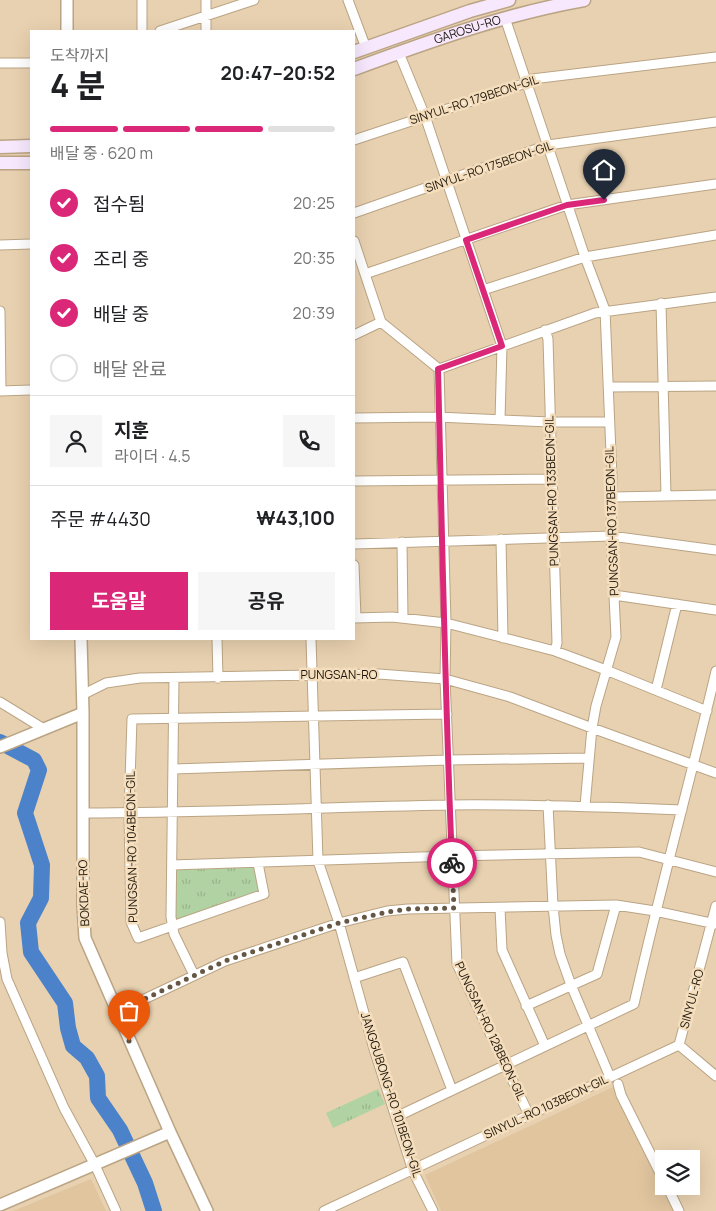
<!DOCTYPE html>
<html lang="ko">
<head>
<meta charset="utf-8">
<style>
	body { margin:0; font-family:Manrope,"Noto Sans KR",sans-serif; background:#f6f6f6; color:#202124; height:100vh; display:flex; flex-direction:column; font-size:19px; white-space:nowrap }
	* { box-sizing:border-box; margin:0 }
	p { font-size:16px; color:#757577 }
	.icon { flex:none; width:28px; height:28px; fill:none; stroke:currentColor; stroke-width:2; stroke-linecap:round; stroke-linejoin:round }
	.map { position:relative; flex:1; overflow:hidden }
	.sheet { position:absolute; left:30px; top:30px; width:325px; height:610px; display:flex; flex-direction:column; background:#fff; border-radius:0px; box-shadow:0 5px 20px #0002 }
	.sheet>* { flex:none }
	.controls { position:absolute; left:655px; top:1150px; display:grid; gap:10px }
	.controls a { display:grid; place-items:center; width:45px; height:45px; border-radius:0px; background:#fff; box-shadow:0 5px 20px #0002; font-size:25px }
	.pin { position:absolute; display:grid; place-items:center; width:42px; height:42px; color:#fff; margin:-51px -21px; border-radius:50% 50% 50% 0; rotate:-45deg; box-shadow:0 0 5px #0007 }
	.pin .icon { rotate:45deg }
	.courier { position:absolute; display:grid; place-items:center; width:50px; height:50px; margin:-25px; border:4px solid #db2777; border-radius:50%; background:#fff; color:#222; box-shadow:0 1px 6px #0007 }
	.headline em { font-style:normal; font-weight:700 }
	.headline div { display:flex; flex-direction:column-reverse }
	.headline { display:flex; align-items:center; justify-content:space-between; height:85px; padding:0 20px }
	h1 { font-size:32px; font-weight:700; line-height:38px }
	.bar { display:grid; grid-template-columns:repeat(4,1fr); gap:8px 5px; align-content:center; height:60px; padding:0 20px }
	.bar i { height:6px; border-radius:4px; background:#e0e0e0 }
	.bar .selected { background:#db2777 }
	.bar p { grid-column:span 4 }
	.line { display:flex; align-items:center; gap:12px; padding:0 20px; border-top:1px solid #e0e0e0 }
	.line div { flex:1 }
	.round { display:grid; place-items:center; flex:none; width:52px; height:52px; border-radius:0px; background:#f6f6f6 }
	ol { padding:0 20px; list-style:none }
	li { display:flex; align-items:center; gap:15px; height:55px }
	li p { margin-inline-start:auto }
	li .icon { padding:5px; border-radius:50%; background:#db2777; color:#fff; stroke-width:4 }
	li:last-child { color:#757577 }
	li i { width:28px; height:28px; border:2px solid #e0e0e0; border-radius:50% }
	.primary-button { display:flex; gap:10px; margin-top:auto; padding:10px 20px }
	.primary-button a { flex:1; height:58px; border-radius:0px; background:#db2777; color:#fff; font-size:20px; font-weight:700; line-height:58px; text-align:center }
	.primary-button a+a { background:#f6f6f6; color:#202124 }
	.map>svg:first-child { display:block }
	.built { fill:#e0c59f }
	.grass { fill:url(#grass-tufts) }
	.lines { fill:none; stroke-linecap:round; stroke-linejoin:round }
	.river { stroke:#4b82ca; stroke-width:16 }
	.minor-casing { stroke:#baa484; stroke-width:11 }
	.tertiary-casing { stroke:#baa484; stroke-width:14 }
	.secondary-casing { stroke:#baa484; stroke-width:15 }
	.minor { stroke:#fff; stroke-width:9 }
	.tertiary { stroke:#fff; stroke-width:11 }
	.secondary { stroke:#f7e8fe; stroke-width:12 }
	.done { stroke:#655744; stroke-width:5; stroke-dasharray:0 9 }
	.route { stroke:#db2777; stroke-width:6 }
	.labels { text-anchor:middle; stroke-width:5; stroke-linejoin:round; paint-order:stroke }
	.street-label { font-size:12px; fill:#1e160a; stroke:#f5debd }
</style>
</head>
<body>
<div class="map">
<svg width="716" height="1211" viewBox="0 0 716 1211">
	<defs>
		<pattern id="grass-tufts" width="24" height="20" patternUnits="userSpaceOnUse" patternTransform="scale(1.25)"><rect width="24" height="20" fill="#b1d2a2"/><path d="M3 7l-1-3M5 7V3M7 7l1-3M15 17l-1-3M17 17v-4M19 17l1-3" fill="none" stroke="#98b48a"/></pattern>
	</defs>
	<rect width="100%" height="100%" fill="#e8d1b0"/>
	<!-- built -->
	<path class="built" d="M613 1087 675 1211H441L425 1175Z
		M91 1179 106 1211H13Z"/>
	<!-- grass -->
	<path class="grass" d="M256 867 260 890 175 921V869Z
		M378 1089 385 1104 333 1128 326 1113Z"/>
	<g class="lines">
		<!-- river -->
		<path class="river" d="M0 742 34 760 39 770 25 813 42 865 41 898 28 923 31 952 65 1003 68 1028 73 1046 87 1058 97 1076 98 1098 120 1130 145 1183 154 1211"/>
		<defs>
			<path id="minor" d="M142 0V31
				M206 0V31
				M348 0 366 48
				M505 18 585 257 605 310 612 477 611 536 616 637 596 706 592 728 585 806
				M160 31 254 0
				M399 53 425 116 502 346 500 420
				M0 63H31
				M354 140 526 83 532 79 716 57
				M354 213 548 145 716 122
				M354 241 381 322
				M0 245 31 244
				M365 274 567 205 716 184
				M483 290 585 257 716 235
				M661 303 666 496
				M0 311 1 391
				M381 322 439 369 595 313 716 297
				M545 330 548 339 557 643 555 651
				M354 335 381 322
				M439 369 446 623 445 679 457 964 529 1115
				M609 387 716 386
				M0 391 31 390
				M354 418 437 417 550 422H609
				M354 481 552 479
				M612 497 716 495
				M501 539 503 638
				M402 542 403 618
				M354 544 611 536 716 550
				M354 565 356 618
				M614 595 716 610
				M354 618 392 617 446 623 555 651 606 670 707 711
				M217 639 218 678
				M311 639 318 861 339 923 374 1049 413 1171 433 1211
				M174 678 171 917 174 934 194 975
				M656 690 677 604
				M82 695 106 683 140 678 379 674 445 679 510 697 592 728 716 773
				M0 702 44 729
				M174 769 448 760 588 758
				M548 805 553 906 556 935 560 954 571 985 610 1077
				M83 813C205 813 328 807 450 805 528 804 605 807 682 810
				M258 863 264 894 138 938 131 922 129 813 132 719 447 714
				M172 865 452 856 639 852 716 872
				M500 908 502 950 545 1046
				M0 922 2 953 7 979 64 1108 95 1165 116 1211
				M354 978 403 962 452 1090
				M526 1006 597 974 616 905
				M117 1012 225 961 339 923 387 911 408 909 616 905 655 911 716 924
				M679 1045 716 906
				M679 1045 716 1076
				M618 1084 621 1095 664 1181
				M396 1117 634 1004C659 893 690 782 716 671
				M667 1186 679 1211
				M324 1211 679 1045"/>
			<path id="tertiary" d="M67 31V0
				M81 639 83 713V905L85 938 170 1132 207 1211
				M0 747 83 713
				M0 1205 170 1132"/>
			<g id="secondary">
				<path d="M354 52 470 11 509 0"/>
				<path id="s1" d="M354 69C430 41 505 14 584 0"/>
				<path d="M0 147 31 146"/>
				<path d="M0 163H31"/>
			</g>
		</defs>
		<!-- minor casing -->
		<use href="#minor" class="minor-casing"/>
		<!-- tertiary casing -->
		<use href="#tertiary" class="tertiary-casing"/>
		<!-- secondary casing -->
		<use href="#secondary" class="secondary-casing"/>
		<!-- minor -->
		<use href="#minor" class="minor"/>
		<!-- tertiary -->
		<use href="#tertiary" class="tertiary"/>
		<!-- secondary -->
		<use href="#secondary" class="secondary"/>
	</g>
	<g class="lines">
		<!-- done -->
		<path class="done" d="M129 1041 117 1012 225 961 339 923 388 912 408 909 454 908 452 863"/>
		<!-- route -->
		<path class="route" d="M452 863C445 698 442 534 438 369L502 346 466 240 567 205 604 200"/>
	</g>
	<g class="labels">
		<!-- street labels -->
		<g class="street-label">
			<text dy="4" stroke="none"><textPath href="#s1" startOffset="120">GAROSU-RO</textPath></text>
			<text transform="translate(474 100) rotate(-18)" y="4">SINYUL-RO 179BEON-GIL</text>
			<text transform="translate(489 167) rotate(-19)" y="4">SINYUL-RO 175BEON-GIL</text>
			<text transform="translate(552 491) rotate(-92)" y="4">PUNGSAN-RO 133BEON-GIL</text>
			<text transform="translate(612 521) rotate(-92)" y="4">PUNGSAN-RO 137BEON-GIL</text>
			<text x="339" y="679">PUNGSAN-RO</text>
			<text transform="translate(132 847) rotate(-91)" y="4">PUNGSAN-RO 104BEON-GIL</text>
			<text transform="translate(84 893) rotate(-92)" y="4">BOKDAE-RO</text>
			<text transform="translate(692 999) rotate(-75)" y="4">SINYUL-RO</text>
			<text transform="translate(490 1031) rotate(65)" y="4">PUNGSAN-RO 128BEON-GIL</text>
			<text transform="translate(391 1095) rotate(72)" y="4">JANGGUBONG-RO 101BEON-GIL</text>
			<text transform="translate(546 1107) rotate(-25)" y="4">SINYUL-RO 103BEON-GIL</text>
		</g>
	</g>
</svg>
<div class="controls">
<a><svg class="icon" aria-label="layers" viewBox="0 0 24 24"><path d="M12 4l9 5-9 5-9-5zM3 14l9 5 9-5"/></svg></a>
</div>
<div class="pin" style="left:129px;top:1041px;background:#ea580c"><svg class="icon" aria-label="bag" viewBox="0 0 24 24"><path d="M5 8h14l-1 12H6zM9 8a3 3 0 0 1 6 0"/></svg></div>
<div class="pin" style="left:604px;top:200px;background:#1f2937"><svg class="icon" aria-label="home" viewBox="0 0 24 24"><path d="M3 11l9-7 9 7M6 9v11h12V9"/></svg></div>
<div class="courier" style="left:452px;top:863px"><svg class="icon" aria-label="bike" viewBox="0 0 24 24"><circle cx="6" cy="16" r="4"/><circle cx="18" cy="16" r="4"/><path d="M6 16l4-8h5l3 8M10 8l3 8H6M13 5h3"/></svg></div>
<section class="sheet">
<div class="headline"><div><h1>4 분</h1><p>도착까지</p></div><em>20:47–20:52</em></div>
<div class="bar"><i class="selected"></i><i class="selected"></i><i class="selected"></i><i></i><p>배달 중 · 620 m</p></div>
<ol>
<li><svg class="icon" aria-label="check" viewBox="0 0 24 24"><path d="M5 12l5 5 9-10"/></svg>접수됨<p>20:25</p></li>
<li><svg class="icon" aria-label="check" viewBox="0 0 24 24"><path d="M5 12l5 5 9-10"/></svg>조리 중<p>20:35</p></li>
<li><svg class="icon" aria-label="check" viewBox="0 0 24 24"><path d="M5 12l5 5 9-10"/></svg>배달 중<p>20:39</p></li>
<li><i></i>배달 완료</li>
</ol>
<div class="line" style="height:90px"><a class="round"><svg class="icon" aria-label="person" viewBox="0 0 24 24"><circle cx="12" cy="8" r="4"/><path d="M4 21q1-7 8-7t8 7"/></svg></a><div><b>지훈</b><p>라이더 · 4.5</p></div><a class="round"><svg class="icon" aria-label="phone" viewBox="0 0 24 24"><path d="M5 4h4l2 5-3 2q2 4 5 5l2-3 5 2v4C11 20 4 13 5 4z"/></svg></a></div>
<div class="line" style="height:65px"><div>주문 #4430</div><b>₩43,100</b></div>
<div class="primary-button"><a>도움말</a><a>공유</a></div>
</section>
</div>
</body>
</html>
